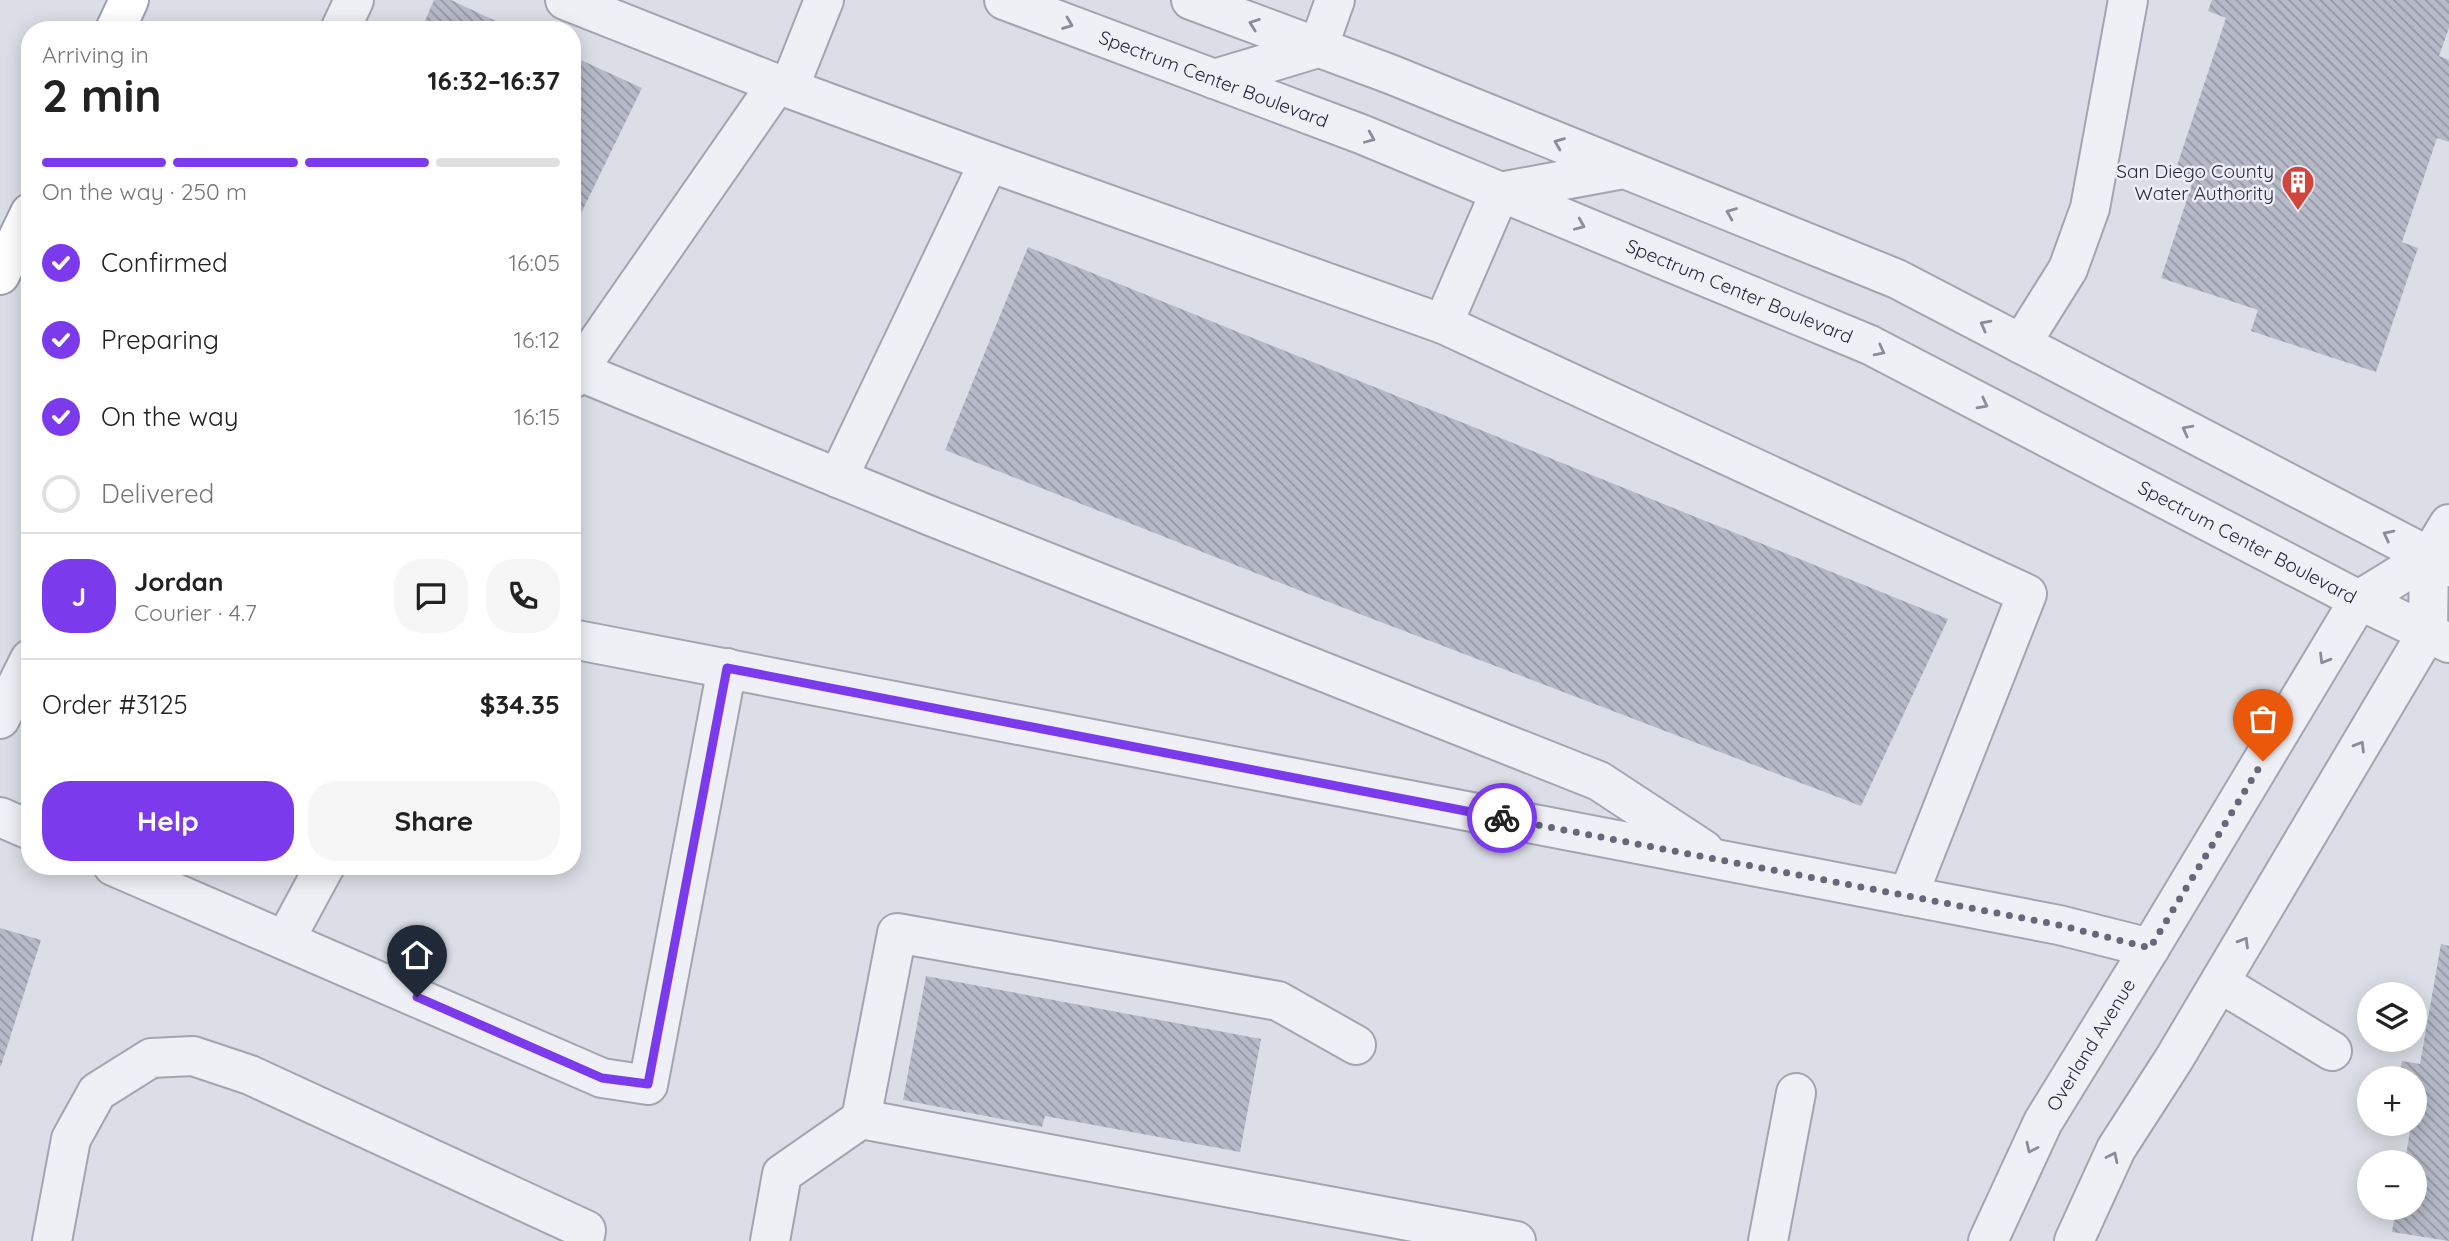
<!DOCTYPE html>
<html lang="en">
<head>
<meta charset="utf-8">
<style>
	body { margin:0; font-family:Quicksand,sans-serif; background:#f6f6f6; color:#222; height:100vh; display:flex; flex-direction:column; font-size:26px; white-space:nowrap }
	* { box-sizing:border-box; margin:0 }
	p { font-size:23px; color:#767676 }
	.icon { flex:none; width:38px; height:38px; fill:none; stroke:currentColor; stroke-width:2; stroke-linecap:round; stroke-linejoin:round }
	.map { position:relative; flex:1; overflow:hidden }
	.sheet { position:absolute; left:21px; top:21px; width:560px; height:854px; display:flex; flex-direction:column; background:#fff; border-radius:28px; box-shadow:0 4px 18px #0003 }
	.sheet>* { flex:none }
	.tools { position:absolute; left:2357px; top:982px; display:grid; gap:14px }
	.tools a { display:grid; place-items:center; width:70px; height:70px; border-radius:50%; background:#fff; box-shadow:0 4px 18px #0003; font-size:35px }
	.pin { position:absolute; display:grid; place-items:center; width:60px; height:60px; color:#fff; margin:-72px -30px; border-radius:50% 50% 50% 0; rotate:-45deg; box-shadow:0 0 7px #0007 }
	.pin .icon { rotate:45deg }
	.courier { position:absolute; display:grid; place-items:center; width:70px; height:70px; margin:-35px; border:5px solid #7c3aed; border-radius:50%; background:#fff; color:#222; box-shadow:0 2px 9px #0007 }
	.head em { font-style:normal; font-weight:700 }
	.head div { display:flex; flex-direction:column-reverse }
	.head { display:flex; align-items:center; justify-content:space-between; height:119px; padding:0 21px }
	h1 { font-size:46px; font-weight:700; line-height:52px }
	.bar { display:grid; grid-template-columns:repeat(4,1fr); gap:10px 7px; align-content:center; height:84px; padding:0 21px }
	.bar i { height:9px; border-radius:5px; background:#e0e0e0 }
	.bar .current { background:#7c3aed }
	.bar p { grid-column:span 4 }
	.line { display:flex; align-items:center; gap:18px; padding:0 21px; border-top:2px solid #e0e0e0 }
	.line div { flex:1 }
	.round { display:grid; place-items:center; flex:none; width:74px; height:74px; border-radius:28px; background:#f6f6f6 }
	ol { padding:0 21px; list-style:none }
	li { display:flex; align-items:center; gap:21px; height:77px }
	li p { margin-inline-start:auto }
	li .icon { padding:7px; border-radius:50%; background:#7c3aed; color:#fff; stroke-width:4 }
	li:last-child { color:#767676 }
	li i { width:38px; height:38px; border:4px solid #e0e0e0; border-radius:50% }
	.button { display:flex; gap:14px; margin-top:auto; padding:14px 21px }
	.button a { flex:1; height:80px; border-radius:28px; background:#7c3aed; color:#fff; font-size:28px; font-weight:700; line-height:80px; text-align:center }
	.button a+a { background:#f6f6f6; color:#222 }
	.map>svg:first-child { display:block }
	.building { fill:url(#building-back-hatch) }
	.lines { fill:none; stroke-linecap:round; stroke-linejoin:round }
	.minor-casing { stroke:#a2a4b1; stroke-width:42 }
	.major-casing { stroke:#9ba0b3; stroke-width:42 }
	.minor { stroke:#eff0f5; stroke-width:38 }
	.major { stroke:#fff; stroke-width:38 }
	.oneway { stroke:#8a8c9a }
	.done { stroke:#666879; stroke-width:7; stroke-dasharray:0 12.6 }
	.route { stroke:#7c3aed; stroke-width:9 }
	.labels { text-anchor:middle; stroke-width:5; stroke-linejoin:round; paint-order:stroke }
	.street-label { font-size:19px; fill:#26293e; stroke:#ecedf5 }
	.poi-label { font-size:19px; fill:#26293e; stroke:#ecedf5; text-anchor:end }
</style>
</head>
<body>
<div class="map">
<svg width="2449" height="1241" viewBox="0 0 2449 1241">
	<defs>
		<pattern id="building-back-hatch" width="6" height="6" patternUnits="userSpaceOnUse" patternTransform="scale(1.75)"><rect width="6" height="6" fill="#b6b9c7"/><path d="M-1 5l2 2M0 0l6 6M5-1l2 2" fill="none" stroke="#9496a3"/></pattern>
	</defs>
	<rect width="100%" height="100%" fill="#dcdee7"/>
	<!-- building -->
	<path class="building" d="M434 0H451L515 30H421Z
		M2212 0H2449V28L2439 56 2449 60V142L2437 138 2402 242 2418 248 2376 372 2251 331 2258 310 2161 278 2193 181 2174 175 2226 18 2208 11Z
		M572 56 642 88 572 232Z
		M1028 247 1948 619 1861 806 1339 606 945 450Z
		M0 928 41 940 1 1066H0Z
		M2441 944 2449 946V1241L2392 1232 2396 1208H2415V1162H2405L2411 1124H2415V1078H2399L2402 1061 2420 1064Z
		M926 976 1261 1039 1240 1152 1045 1116 1042 1127 903 1100Z"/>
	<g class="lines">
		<defs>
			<g id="minor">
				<path d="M565 0 777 84 989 162 1443 324 2027 594 1908 896"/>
				<path id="s1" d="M1004 0 1361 134 1870 345 2359 600 2449 643"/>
				<path d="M1191 0 1390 74 1897 279 2449 567"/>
				<path d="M340 30 354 0"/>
				<path d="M1318 48 1335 0"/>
				<path d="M1214 79 1318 48"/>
				<path d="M789 88 824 0"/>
				<path d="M1443 324 1500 192 1623 169"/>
				<path d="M2021 344 2068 269 2090 208 2128 0"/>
				<path d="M578 371 933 517 1599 781 1704 850"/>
				<path d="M572 379 777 84"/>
				<path d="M838 478 989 162"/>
				<path d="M572 639 2059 925 2150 948"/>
				<path d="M0 719 30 659"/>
				<path d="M0 817 30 830"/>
				<path d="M113 866 602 1078 648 1085 727 668"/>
				<path d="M285 940 325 866"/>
				<path d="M2220 983 2332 1051"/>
				<path d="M861 1119 897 933 1278 1001 1356 1045"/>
				<path d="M52 1241 71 1139 97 1092 151 1058 193 1056 250 1075 586 1230 584 1241"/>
				<path d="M770 1241 782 1174 861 1119 1516 1241"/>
				<path d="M1768 1241 1796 1093"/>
				<path id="s2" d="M1988 1241 2043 1122 2150 948 2359 600 2429 557 2449 524"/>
				<path d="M2074 1241 2116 1149 2174 1059 2428 631 2429 557"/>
			</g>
			<path id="major" d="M115 30 129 0
				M0 275 30 213"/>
		</defs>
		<!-- minor casing -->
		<use href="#minor" class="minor-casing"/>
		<!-- major casing -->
		<use href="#major" class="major-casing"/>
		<!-- minor -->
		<use href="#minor" class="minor"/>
		<!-- major -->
		<use href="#major" class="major"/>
	</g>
	<!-- one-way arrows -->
	<defs><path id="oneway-chevron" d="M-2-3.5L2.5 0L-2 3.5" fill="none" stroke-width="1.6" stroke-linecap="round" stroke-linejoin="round" transform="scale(1.75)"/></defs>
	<g class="oneway">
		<use href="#oneway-chevron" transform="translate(1068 24) rotate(21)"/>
		<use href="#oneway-chevron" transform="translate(1254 24) rotate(-160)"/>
		<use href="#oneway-chevron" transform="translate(1370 138) rotate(23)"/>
		<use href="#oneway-chevron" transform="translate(1559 143) rotate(-158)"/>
		<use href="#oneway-chevron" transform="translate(1731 213) rotate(-158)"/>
		<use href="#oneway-chevron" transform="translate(1580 225) rotate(23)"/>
		<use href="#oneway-chevron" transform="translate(1985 325) rotate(-152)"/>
		<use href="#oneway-chevron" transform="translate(1880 351) rotate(27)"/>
		<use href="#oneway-chevron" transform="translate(1983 404) rotate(28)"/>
		<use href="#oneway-chevron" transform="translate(2187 430) rotate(-152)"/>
		<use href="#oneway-chevron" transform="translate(2388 535) rotate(-153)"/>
		<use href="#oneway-chevron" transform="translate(2324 659) rotate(121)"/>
		<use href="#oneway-chevron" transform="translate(2360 746) rotate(-59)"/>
		<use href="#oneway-chevron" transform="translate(2244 942) rotate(-59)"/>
		<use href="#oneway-chevron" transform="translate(2031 1148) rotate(115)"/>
		<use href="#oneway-chevron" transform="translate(2113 1157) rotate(-64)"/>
	</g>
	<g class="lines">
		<!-- done -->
		<path class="done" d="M1502 818 2059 925 2150 948 2263 761"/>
		<!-- route -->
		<path class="route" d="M417 997 602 1078 648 1084 727 668 1502 818"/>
	</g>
	<!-- icons -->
	<defs>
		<symbol id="building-pin" viewBox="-11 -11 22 30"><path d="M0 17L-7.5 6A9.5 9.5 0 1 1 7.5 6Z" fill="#d1453c" stroke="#ecedf5"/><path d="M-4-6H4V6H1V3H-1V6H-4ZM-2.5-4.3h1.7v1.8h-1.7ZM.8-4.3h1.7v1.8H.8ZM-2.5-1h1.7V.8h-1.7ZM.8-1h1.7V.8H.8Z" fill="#fff"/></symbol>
	</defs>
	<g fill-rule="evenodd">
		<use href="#building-pin" x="2279" y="163" width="38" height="52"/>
	</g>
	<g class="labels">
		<!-- street labels -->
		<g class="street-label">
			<text dy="7" stroke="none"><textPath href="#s1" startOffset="224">Spectrum Center Boulevard</textPath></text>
			<text dy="7" stroke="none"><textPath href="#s1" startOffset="791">Spectrum Center Boulevard</textPath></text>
			<text dy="7" stroke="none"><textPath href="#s1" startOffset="1358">Spectrum Center Boulevard</textPath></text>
			<text dy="7" stroke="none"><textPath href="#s2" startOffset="222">Overland Avenue</textPath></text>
		</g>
		<!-- poi labels -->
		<g class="poi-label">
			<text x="2274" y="178">San Diego County<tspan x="2274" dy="22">Water Authority</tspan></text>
		</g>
	</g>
</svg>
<div class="tools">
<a><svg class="icon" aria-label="layers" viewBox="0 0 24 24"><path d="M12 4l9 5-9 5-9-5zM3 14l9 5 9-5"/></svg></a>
<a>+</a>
<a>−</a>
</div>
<div class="pin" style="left:2263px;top:761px;background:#ea580c"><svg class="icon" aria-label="bag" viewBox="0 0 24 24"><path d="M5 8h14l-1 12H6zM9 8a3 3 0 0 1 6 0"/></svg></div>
<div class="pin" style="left:417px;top:997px;background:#1f2937"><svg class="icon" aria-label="home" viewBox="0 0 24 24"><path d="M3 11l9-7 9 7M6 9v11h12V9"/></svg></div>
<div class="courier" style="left:1502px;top:818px"><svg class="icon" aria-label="bike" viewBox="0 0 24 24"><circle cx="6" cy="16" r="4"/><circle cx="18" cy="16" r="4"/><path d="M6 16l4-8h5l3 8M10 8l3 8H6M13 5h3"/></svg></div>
<section class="sheet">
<div class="head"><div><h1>2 min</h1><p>Arriving in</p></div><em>16:32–16:37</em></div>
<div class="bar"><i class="current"></i><i class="current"></i><i class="current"></i><i></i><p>On the way · 250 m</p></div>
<ol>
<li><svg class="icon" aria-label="check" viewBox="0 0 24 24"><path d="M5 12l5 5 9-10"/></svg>Confirmed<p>16:05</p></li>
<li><svg class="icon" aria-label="check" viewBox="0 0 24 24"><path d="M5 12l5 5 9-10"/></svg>Preparing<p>16:12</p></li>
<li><svg class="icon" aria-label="check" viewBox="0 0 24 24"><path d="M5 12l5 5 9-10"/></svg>On the way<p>16:15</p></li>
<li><i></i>Delivered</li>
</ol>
<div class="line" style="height:126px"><b class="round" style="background:#7c3aed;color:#fff">J</b><div><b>Jordan</b><p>Courier · 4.7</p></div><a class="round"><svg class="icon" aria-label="chat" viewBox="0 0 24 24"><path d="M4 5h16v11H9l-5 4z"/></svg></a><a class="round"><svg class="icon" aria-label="phone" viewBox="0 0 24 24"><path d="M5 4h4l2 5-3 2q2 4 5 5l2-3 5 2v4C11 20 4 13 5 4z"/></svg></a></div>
<div class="line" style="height:91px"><div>Order #3125</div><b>$34.35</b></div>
<div class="button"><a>Help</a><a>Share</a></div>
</section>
</div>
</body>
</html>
